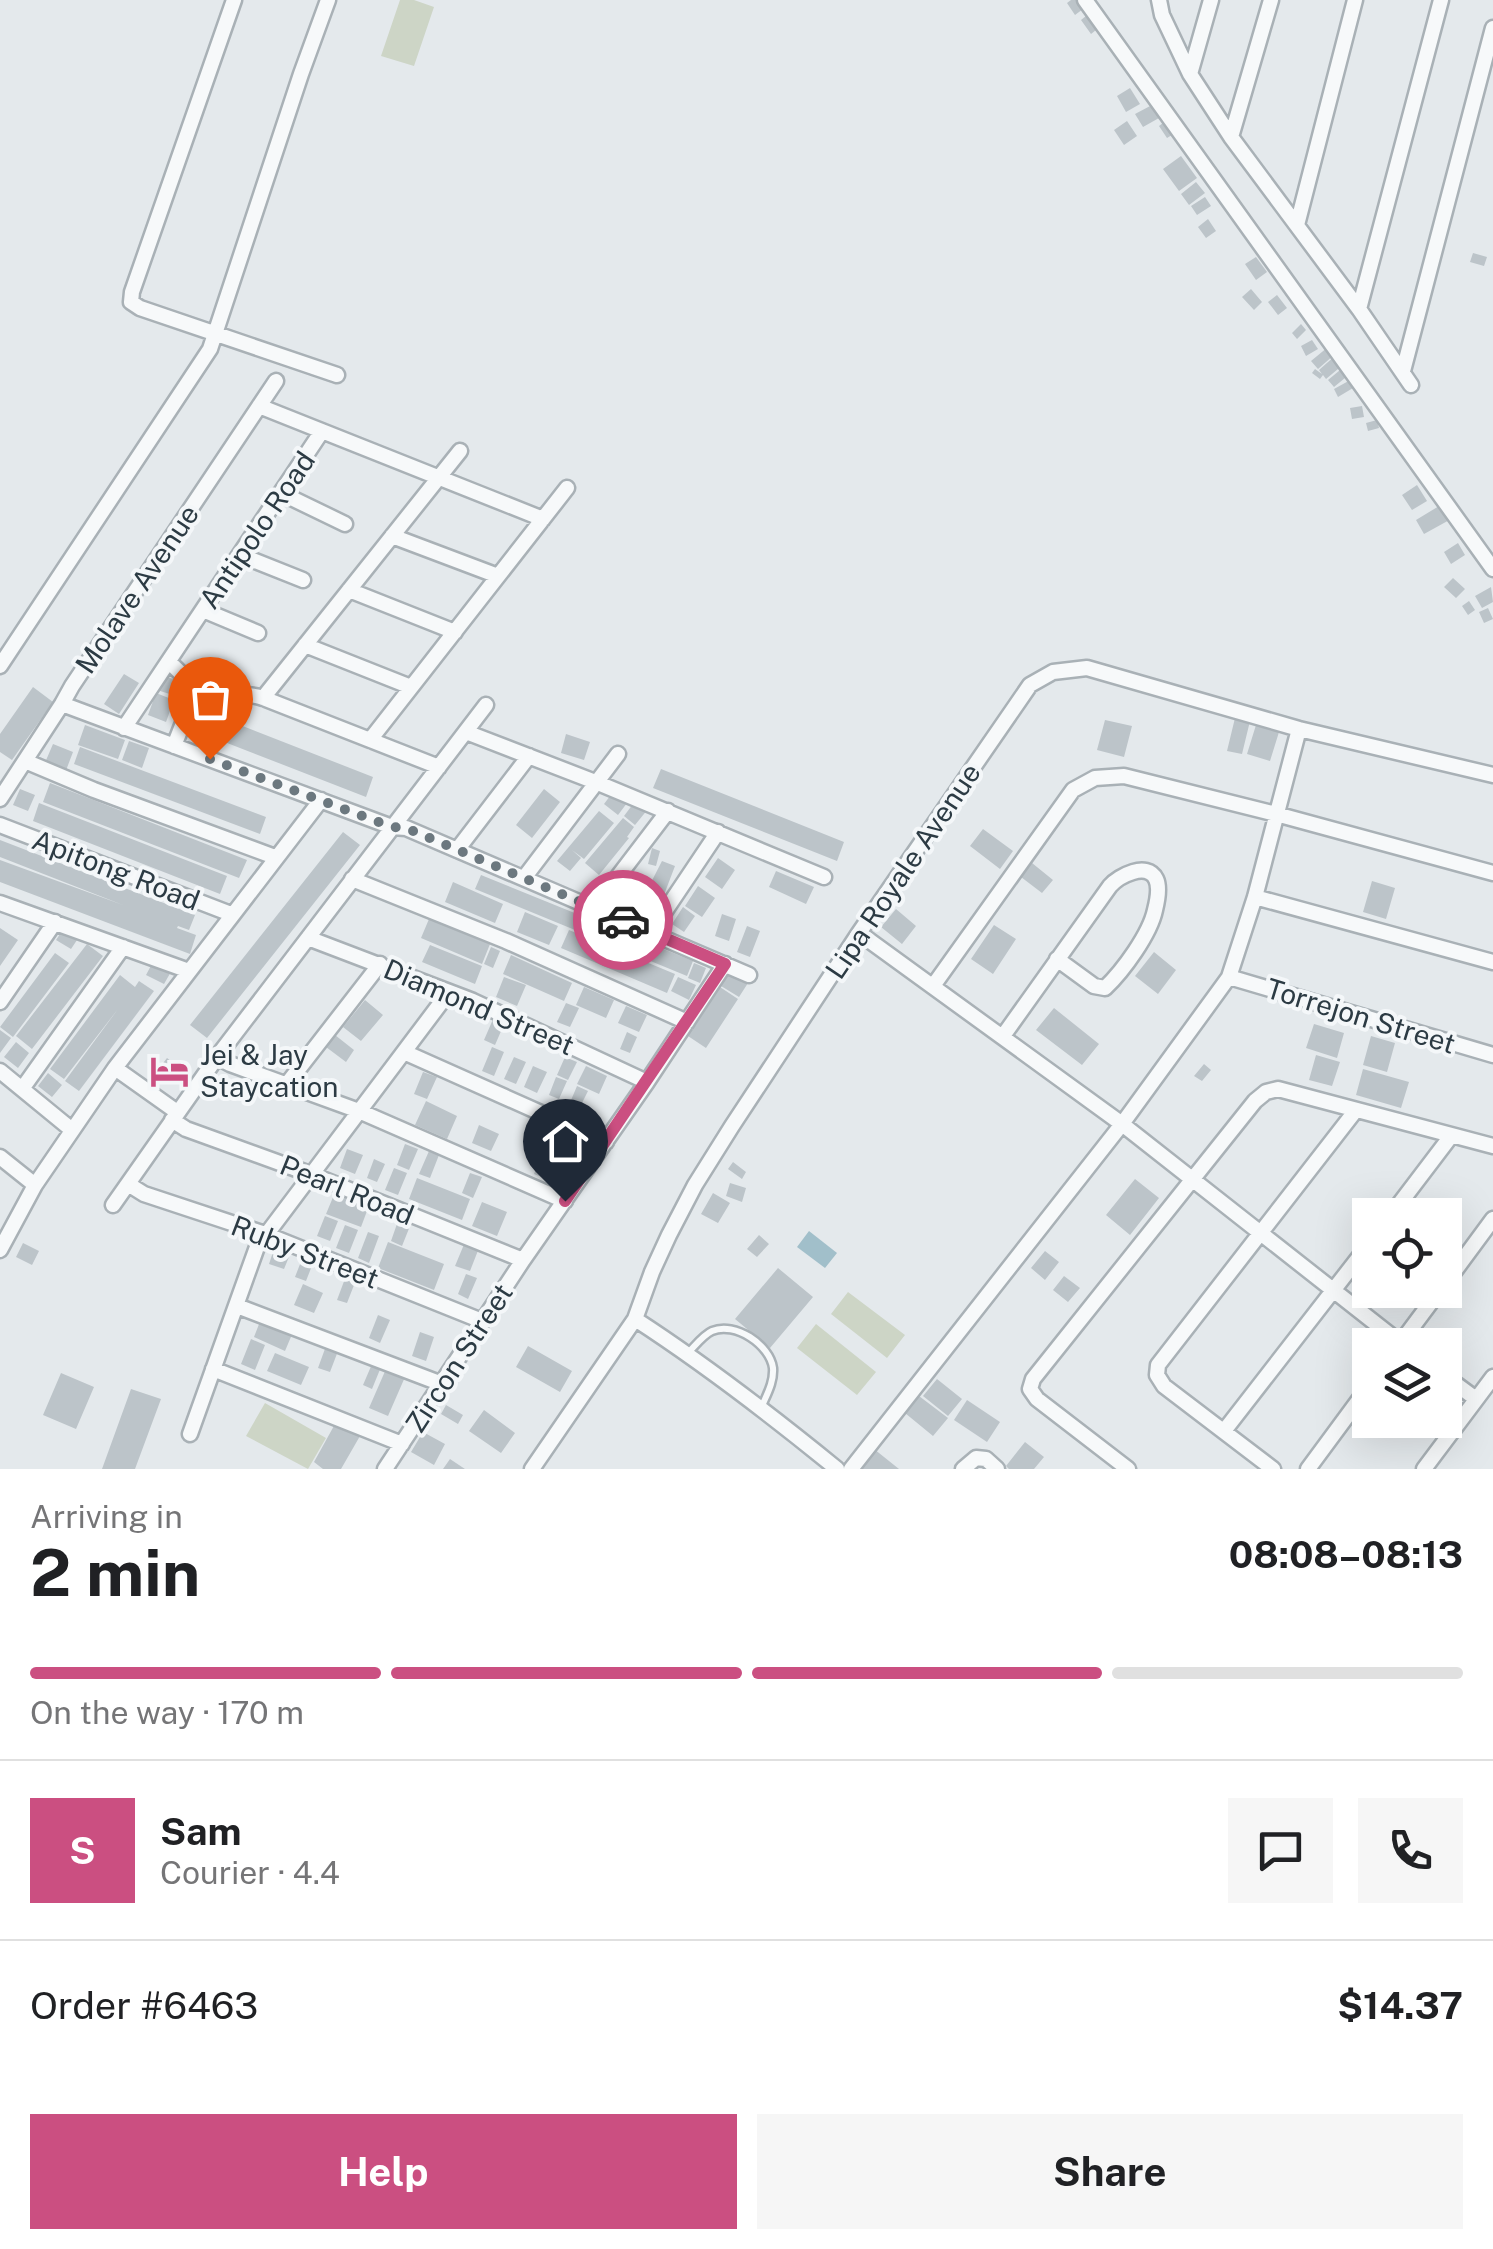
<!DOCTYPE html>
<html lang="en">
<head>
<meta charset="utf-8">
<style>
	body { margin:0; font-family:"Public Sans",sans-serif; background:#f6f6f6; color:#202124; height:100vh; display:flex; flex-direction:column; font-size:38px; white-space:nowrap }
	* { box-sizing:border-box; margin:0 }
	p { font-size:32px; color:#757577 }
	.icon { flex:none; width:55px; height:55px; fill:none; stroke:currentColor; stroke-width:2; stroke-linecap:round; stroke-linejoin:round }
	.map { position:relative; height:1469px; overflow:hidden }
	.sheet { display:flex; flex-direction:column; background:#fff; flex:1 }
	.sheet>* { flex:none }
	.tools { position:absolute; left:1352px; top:1198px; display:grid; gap:20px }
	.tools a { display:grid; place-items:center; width:110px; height:110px; border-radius:0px; background:#fff; box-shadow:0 10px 40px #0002; font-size:50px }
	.pin { position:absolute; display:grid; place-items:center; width:85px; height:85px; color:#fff; margin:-102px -42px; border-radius:50% 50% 50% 0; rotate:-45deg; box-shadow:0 0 10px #0007 }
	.pin .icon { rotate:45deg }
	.courier { position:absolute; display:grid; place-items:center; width:100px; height:100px; margin:-50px; border:8px solid #cb4f81; border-radius:50%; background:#fff; color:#222; box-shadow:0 2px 12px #0007 }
	.headline em { font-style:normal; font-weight:700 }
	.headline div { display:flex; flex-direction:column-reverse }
	.headline { display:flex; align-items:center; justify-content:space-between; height:170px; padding:0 30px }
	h1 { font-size:65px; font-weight:700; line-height:75px }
	.bar { display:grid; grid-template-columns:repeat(4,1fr); gap:15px 10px; align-content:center; height:120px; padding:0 30px }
	.bar i { height:12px; border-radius:8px; background:#e0e0e0 }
	.bar .selected { background:#cb4f81 }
	.bar p { grid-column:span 4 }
	.line { display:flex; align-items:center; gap:25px; padding:0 30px; border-top:2px solid #e0e0e0 }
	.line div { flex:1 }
	.round { display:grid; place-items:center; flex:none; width:105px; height:105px; border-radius:0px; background:#f6f6f6 }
	.primary-button { display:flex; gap:20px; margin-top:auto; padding:20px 30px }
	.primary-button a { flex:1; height:115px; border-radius:0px; background:#cb4f81; color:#fff; font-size:40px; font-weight:700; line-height:115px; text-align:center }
	.primary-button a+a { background:#f6f6f6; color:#202124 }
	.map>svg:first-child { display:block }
	.green { fill:#cdd5c6 }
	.water { fill:#a1bfca }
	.building { fill:#bcc4c9 }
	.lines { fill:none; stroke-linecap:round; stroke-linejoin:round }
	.lane-casing { stroke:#a9b1b6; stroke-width:11 }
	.street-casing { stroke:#a9b1b6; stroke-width:19 }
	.lane { stroke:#f7f9fa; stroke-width:6 }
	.street { stroke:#f7f9fa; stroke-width:14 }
	.done { stroke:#6c787f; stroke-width:10; stroke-dasharray:0 18 }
	.route { stroke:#cb4f81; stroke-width:12 }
	.labels { text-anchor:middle; stroke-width:8; stroke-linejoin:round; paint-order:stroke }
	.street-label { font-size:28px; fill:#2c3b44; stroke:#f4f7f9 }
	.poi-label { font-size:28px; fill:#2c3b44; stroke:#f4f7f9; text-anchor:start }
</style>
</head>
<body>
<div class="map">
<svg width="1493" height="1469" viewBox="0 0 1493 1469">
	<rect width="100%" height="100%" fill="#e4e9ec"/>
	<!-- green -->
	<path class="green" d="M400 0H414L434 7 414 66 381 56Z
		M848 1292 905 1335 887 1358 831 1314Z
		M816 1324 876 1372 857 1395 797 1348Z
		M265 1403 326 1438 308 1469 246 1436Z"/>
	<!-- water -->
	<path class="water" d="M809 1231 837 1253 825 1268 797 1247Z"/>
	<!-- building -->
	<path class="building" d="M1071 0H1083L1087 6 1075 15 1067 3Z
		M1091 12 1101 26 1091 34 1081 20Z
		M1130 88 1140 104 1126 112 1117 96Z
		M1152 105 1159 118 1143 127 1135 114Z
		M1168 119 1177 132 1167 138 1159 126Z
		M1127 121 1137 136 1124 145 1114 130Z
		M1181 156 1197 178 1179 191 1163 169Z
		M1196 182 1205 193 1189 205 1181 194Z
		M1205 197 1211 206 1197 215 1191 206Z
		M1208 219 1216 231 1206 238 1198 227Z
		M1473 253 1487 257 1484 266 1470 262Z
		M1256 257 1267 272 1256 280 1245 264Z
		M1251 289 1262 302 1254 310 1242 297Z
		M1277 295 1287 308 1278 315 1268 302Z
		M1301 324 1306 330 1297 339 1292 333Z
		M1312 340 1318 349 1306 356 1301 346Z
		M1328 347 1334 355 1318 369 1311 361Z
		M1336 355 1344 364 1326 379 1323 375 1320 379 1312 373 1315 369 1322 374 1319 370Z
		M1345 366 1351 373 1334 387 1328 380Z
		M1354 378 1358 385 1338 397 1334 389Z
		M1362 406 1364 417 1352 419 1350 408Z
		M1377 420 1379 428 1368 431 1366 423Z
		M1417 485 1427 501 1412 510 1402 495Z
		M1444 503 1453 518 1424 534 1416 520Z
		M1458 543 1465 555 1451 564 1444 552Z
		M1453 578 1465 589 1456 598 1444 587Z
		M1491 587 1493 602 1482 608 1475 596Z
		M1469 601 1475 610 1468 615 1462 606Z
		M1488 608 1493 619 1484 623 1479 612Z
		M124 674 139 683 119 714 104 704Z
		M162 675 184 683 179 697 157 690Z
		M33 687 53 702 12 760 0 752V734Z
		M156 693 174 700 166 722 148 715Z
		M212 714 373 777 366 797 204 734Z
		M1235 718 1250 721 1242 754 1227 751Z
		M1105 720 1132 726 1124 757 1097 750Z
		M85 725 125 740 118 759 78 745Z
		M1256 725 1279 732 1270 761 1247 754Z
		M566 734 590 742 584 760 561 753Z
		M129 741 149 748 142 768 122 760Z
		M53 744 73 752 65 773 44 765Z
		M80 747 266 817 260 834 74 764Z
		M661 769 844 842 837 861 653 788Z
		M50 783 247 860 239 878 43 802Z
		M20 789 35 795 28 811 13 805Z
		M544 789 560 802 532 838 516 825Z
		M613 792 627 803 618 815 604 804Z
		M636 800 648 809 635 825 624 816Z
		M39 803 227 876 220 894 33 821Z
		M599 811 614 823 584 859 572 850 581 858 570 871 557 861Z
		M623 818 634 827 627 837 629 838 599 875 585 863Z
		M983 829 1013 851 1000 869 970 846Z
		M343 832 360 845 207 1038 190 1025Z
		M0 840 195 915 189 930 178 926 177 928 196 935 190 954 0 882V860L123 905 0 857Z
		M652 848 660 851 656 866 648 864Z
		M718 858 735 870 722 889 705 877Z
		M662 861 675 866 659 908 641 902Z
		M1032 863 1053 880 1042 893 1021 877Z
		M776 871 814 887 806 904 769 887Z
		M481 875 693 961 687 976 475 889Z
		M627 877 645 883 637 904 620 898Z
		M1372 881 1395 888 1386 919 1363 912Z
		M453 882 503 904 495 923 445 902Z
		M698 886 715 898 702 917 685 906Z
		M683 907 695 916 684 932 672 924Z
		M896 909 916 926 902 944 881 927Z
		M525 912 558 926 549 945 517 932Z
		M722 914 736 919 729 941 715 936Z
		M429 919 490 944 482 964 421 938Z
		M994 925 1016 939 993 974 971 959Z
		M747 926 760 931 750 957 737 952Z
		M0 928 18 940 0 966Z
		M64 928 79 937 71 949 56 940Z
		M569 930 675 974 667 993 561 948Z
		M87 944 103 956 32 1049 16 1036Z
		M430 945 482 966 475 984 422 962Z
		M491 947 500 951 493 968 484 964Z
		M1154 952 1176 970 1158 994 1135 976Z
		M55 953 69 963 13 1037 0 1027Z
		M511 955 572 983 564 1001 503 974Z
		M154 960 172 970 164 984 146 975Z
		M694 963 706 968 700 983 688 978Z
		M730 972 748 983 739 997 721 986Z
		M120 975 135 987 139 981 154 991 79 1091 65 1081 118 1009 64 1079 50 1069Z
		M504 977 526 985 517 1006 496 997Z
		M678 977 696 985 689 1000 671 991Z
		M584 987 614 1000 606 1018 576 1005Z
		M720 987 738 999 706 1048 688 1036Z
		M365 1000 383 1015 361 1041 343 1027Z
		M566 1003 579 1008 570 1027 557 1022Z
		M626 1006 647 1015 639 1032 618 1023Z
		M1054 1008 1099 1044 1082 1065 1036 1030Z
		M494 1017 505 1022 495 1045 484 1040Z
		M1314 1024 1344 1033 1337 1058 1306 1048Z
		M0 1030 11 1038 0 1053Z
		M627 1032 637 1037 630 1053 620 1049Z
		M335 1035 354 1050 346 1062 326 1047Z
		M1371 1036 1395 1043 1387 1072 1363 1065Z
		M16 1042 29 1053 18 1068 4 1057Z
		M492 1047 504 1052 494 1076 482 1071Z
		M1316 1055 1340 1062 1332 1086 1309 1080Z
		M514 1057 526 1062 516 1084 504 1079Z
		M565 1057 577 1062 568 1080 557 1075Z
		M167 1058 182 1070 173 1083 157 1071Z
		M1204 1064 1211 1070 1202 1081 1194 1076Z
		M533 1066 547 1072 537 1093 524 1087Z
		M586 1066 607 1076 599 1094 577 1084Z
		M1363 1069 1409 1082 1401 1108 1356 1095Z
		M423 1072 437 1077 427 1099 414 1094Z
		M48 1073 62 1085 52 1097 38 1086Z
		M556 1077 567 1081 559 1099 549 1095Z
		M577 1086 588 1091 579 1109 569 1105Z
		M426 1101 457 1116 447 1139 415 1125Z
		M479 1125 499 1134 491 1151 472 1143Z
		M564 1130 575 1134 564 1158 554 1154Z
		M405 1144 418 1149 409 1170 397 1165Z
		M347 1149 363 1155 355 1174 340 1168Z
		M429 1151 439 1155 430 1178 419 1174Z
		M543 1152 553 1156 544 1178 534 1174Z
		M374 1159 385 1164 377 1182 367 1178Z
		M733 1162 746 1172 742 1179 728 1169Z
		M394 1168 407 1173 398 1195 385 1190Z
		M470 1173 482 1177 473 1198 462 1193Z
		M417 1178 470 1199 462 1220 409 1199Z
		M1135 1179 1159 1198 1130 1235 1106 1215Z
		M730 1183 746 1188 742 1202 726 1196Z
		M336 1190 370 1203 361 1227 326 1214Z
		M713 1193 730 1203 718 1223 701 1214Z
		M482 1202 507 1212 497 1236 472 1226Z
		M325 1216 338 1221 330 1241 317 1236Z
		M398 1221 410 1226 402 1246 391 1241Z
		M345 1225 358 1230 349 1253 336 1248Z
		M368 1232 379 1236 369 1263 358 1258Z
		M759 1235 769 1244 757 1257 747 1249Z
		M388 1242 444 1264 434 1290 378 1268Z
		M465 1242 479 1248 470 1271 455 1266Z
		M23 1243 39 1251 32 1265 16 1257Z
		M275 1246 291 1252 284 1269 269 1264Z
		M1045 1251 1059 1262 1045 1280 1031 1268Z
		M304 1254 315 1258 306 1281 295 1277Z
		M1370 1257V1290H1387L1377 1302 1351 1281Z
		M778 1268 813 1297 770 1348 735 1319Z
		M466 1274 477 1278 468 1299 458 1294Z
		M346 1276 356 1280 347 1303 337 1300Z
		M1064 1276 1080 1288 1068 1302 1053 1290Z
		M303 1284 323 1293 314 1313 294 1305Z
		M378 1315 390 1320 380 1343 369 1338Z
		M261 1319 293 1332 285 1351 254 1337Z
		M420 1332 434 1337 426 1361 412 1356Z
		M251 1339 265 1345 255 1370 241 1364Z
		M326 1346 338 1351 330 1372 318 1368Z
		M528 1346 572 1371 560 1392 516 1367Z
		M275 1353 309 1367 301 1385 267 1371Z
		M372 1364 381 1367 372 1389 363 1385Z
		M386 1369 405 1377 388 1416 369 1408Z
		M61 1373 94 1387 76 1429 43 1415Z
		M937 1379 962 1399 948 1416 923 1396Z
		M131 1389 161 1399 135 1469H102Z
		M919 1396 948 1418 933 1436 905 1413Z
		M967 1400 1000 1422 987 1442 954 1420Z
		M446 1405 463 1415 458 1424 441 1414Z
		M484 1410 515 1433 501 1453 469 1431Z
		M335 1424 360 1436 341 1469H323L314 1462Z
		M423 1432 445 1444 434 1465 411 1452Z
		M1025 1442 1044 1457 1034 1469H1009L1006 1466Z
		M874 1449 899 1469H863L860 1467Z
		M450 1459 465 1469H443Z"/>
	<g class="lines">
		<defs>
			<path id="lane" d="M688 1353C695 1346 703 1335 712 1331 735 1321 770 1345 773 1368 774 1382 767 1394 762 1406"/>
			<path id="street" d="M234 0 132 292 131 302 140 308 337 375
				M1085 0 1493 569
				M1159 0 1162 15 1190 74 1231 137 1359 309 1411 385
				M1190 74 1211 0
				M1231 137 1271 0
				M1297 225 1355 0
				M1359 309 1441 0
				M1403 371 1493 28
				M259 406 543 519
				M281 493 345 524
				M392 536 498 576
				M240 555 303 580
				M349 590 455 632
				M203 610 258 633
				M305 645 411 687
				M169 662C184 675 200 697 222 698 239 698 246 692 263 698L439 767
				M0 666 210 349 301 74 328 0
				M263 698 460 451
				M62 704 392 827 406 828 749 975
				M124 728 322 431
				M466 732 598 783 824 877
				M370 740 567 488
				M174 746 190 705 200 691
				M25 761 94 790 275 857
				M0 799 62 704 72 686 276 381
				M0 825 231 914
				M457 850 529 756
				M524 878 618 754
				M352 879 506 941 687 1022
				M1255 897 1493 962
				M0 903 189 971
				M594 908 668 811
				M651 932 718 832
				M859 933 1122 1124 1403 1345
				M308 938 473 1001 647 1082
				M1229 977 1493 1055
				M933 986 1073 790 1095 778 1124 776 1276 814 1493 873
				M0 1002 55 922
				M1003 1036 1110 886C1119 876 1147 861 1156 879 1160 887 1157 902 1155 910 1150 934 1123 971 1105 988L1094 986 1057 959
				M404 1052 606 1142
				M217 1057 230 1064 359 1111 565 1201
				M115 1068 177 1112
				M0 1071 72 1130
				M287 1084 380 964
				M22 1089 123 947
				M172 1120 186 1129 310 1174 523 1260
				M0 1157 35 1185
				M128 1184 144 1194 265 1234 482 1321
				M113 1205 217 1057 486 705
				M1391 1215 1451 1136
				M0 1250 35 1185 115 1068 321 800
				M1445 1284 1493 1219
				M237 1306 442 1384
				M635 1319C706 1365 772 1416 837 1469
				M1399 1345 1440 1290
				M213 1369 402 1444
				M1445 1376 1476 1399
				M1224 1431 1370 1243
				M190 1434 257 1247 449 992
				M385 1469 523 1260 647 1082 725 964
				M532 1469 635 1319 652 1272 669 1235 695 1185 732 1126 859 933 1030 685 1053 672 1087 668 1299 729 1493 775
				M851 1469 1122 1124 1229 977 1255 897 1299 729
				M963 1469 976 1458 986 1459 997 1469
				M1128 1469 1037 1399 1030 1389 1033 1379 1255 1101 1266 1092 1278 1089 1493 1146
				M1273 1469 1164 1386 1157 1375 1158 1365 1356 1110
				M1308 1469 1370 1385
				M1424 1469 1493 1377"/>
		</defs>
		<!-- lane casing -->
		<use href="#lane" class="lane-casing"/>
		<!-- street casing -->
		<use href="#street" class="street-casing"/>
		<!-- lane -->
		<use href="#lane" class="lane"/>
		<!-- street -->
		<use href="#street" class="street"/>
	</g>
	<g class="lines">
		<!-- done -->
		<path class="done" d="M210 759 392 827 406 828 623 920"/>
		<!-- route -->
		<path class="route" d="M565 1201 725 964 623 920"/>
	</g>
	<!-- icons -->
	<defs>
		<symbol id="hotel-bare" viewBox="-9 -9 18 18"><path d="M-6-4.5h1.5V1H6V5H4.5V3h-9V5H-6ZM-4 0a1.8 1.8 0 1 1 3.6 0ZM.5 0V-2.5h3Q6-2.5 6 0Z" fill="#cb4f81" stroke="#f4f7f9" stroke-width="2.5" paint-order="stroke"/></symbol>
	</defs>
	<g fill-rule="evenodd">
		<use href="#hotel-bare" x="142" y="1044" width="55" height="55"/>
	</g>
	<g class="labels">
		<!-- street labels -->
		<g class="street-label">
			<text transform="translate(257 530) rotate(-56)" y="10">Antipolo Road</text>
			<text transform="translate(137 589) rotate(-56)" y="10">Molave Avenue</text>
			<text transform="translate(116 870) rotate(21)" y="10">Apitong Road</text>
			<text transform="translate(903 871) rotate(-56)" y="10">Lipa Royale Avenue</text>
			<text transform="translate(479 1007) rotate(23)" y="10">Diamond Street</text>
			<text transform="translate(1361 1016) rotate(17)" y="10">Torrejon Street</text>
			<text transform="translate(347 1190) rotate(22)" y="10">Pearl Road</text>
			<text transform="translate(305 1252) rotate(21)" y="10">Ruby Street</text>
			<text transform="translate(459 1358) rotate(-57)" y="10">Zircon Street</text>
		</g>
		<!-- poi labels -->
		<g class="poi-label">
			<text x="200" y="1065">Jei &amp; Jay<tspan x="200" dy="32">Staycation</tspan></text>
		</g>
	</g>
</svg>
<div class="tools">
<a><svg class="icon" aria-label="locate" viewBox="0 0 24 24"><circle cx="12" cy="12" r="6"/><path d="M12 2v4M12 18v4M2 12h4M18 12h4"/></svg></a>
<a><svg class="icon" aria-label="layers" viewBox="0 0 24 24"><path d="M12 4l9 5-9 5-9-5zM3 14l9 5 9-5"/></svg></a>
</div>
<div class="pin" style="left:210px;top:759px;background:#ea580c"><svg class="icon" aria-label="bag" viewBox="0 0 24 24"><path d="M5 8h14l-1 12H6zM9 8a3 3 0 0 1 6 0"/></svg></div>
<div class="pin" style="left:565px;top:1201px;background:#1f2937"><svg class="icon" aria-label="home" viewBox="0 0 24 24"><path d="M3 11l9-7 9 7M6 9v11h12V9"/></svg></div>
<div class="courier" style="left:623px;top:920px"><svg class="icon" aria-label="car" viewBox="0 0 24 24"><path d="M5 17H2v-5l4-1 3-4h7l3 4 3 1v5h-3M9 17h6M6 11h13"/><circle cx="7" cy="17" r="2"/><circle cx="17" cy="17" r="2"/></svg></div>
</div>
<section class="sheet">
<div class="headline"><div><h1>2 min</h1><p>Arriving in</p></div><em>08:08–08:13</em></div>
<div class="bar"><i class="selected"></i><i class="selected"></i><i class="selected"></i><i></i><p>On the way · 170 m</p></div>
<div class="line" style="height:180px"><b class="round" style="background:#cb4f81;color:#fff">S</b><div><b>Sam</b><p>Courier · 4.4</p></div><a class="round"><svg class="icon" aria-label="chat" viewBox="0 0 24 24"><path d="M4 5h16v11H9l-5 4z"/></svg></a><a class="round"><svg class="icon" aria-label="phone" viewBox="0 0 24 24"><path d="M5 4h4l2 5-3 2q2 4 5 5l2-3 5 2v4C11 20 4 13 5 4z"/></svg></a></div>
<div class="line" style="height:130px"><div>Order #6463</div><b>$14.37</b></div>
<div class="primary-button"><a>Help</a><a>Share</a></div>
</section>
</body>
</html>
